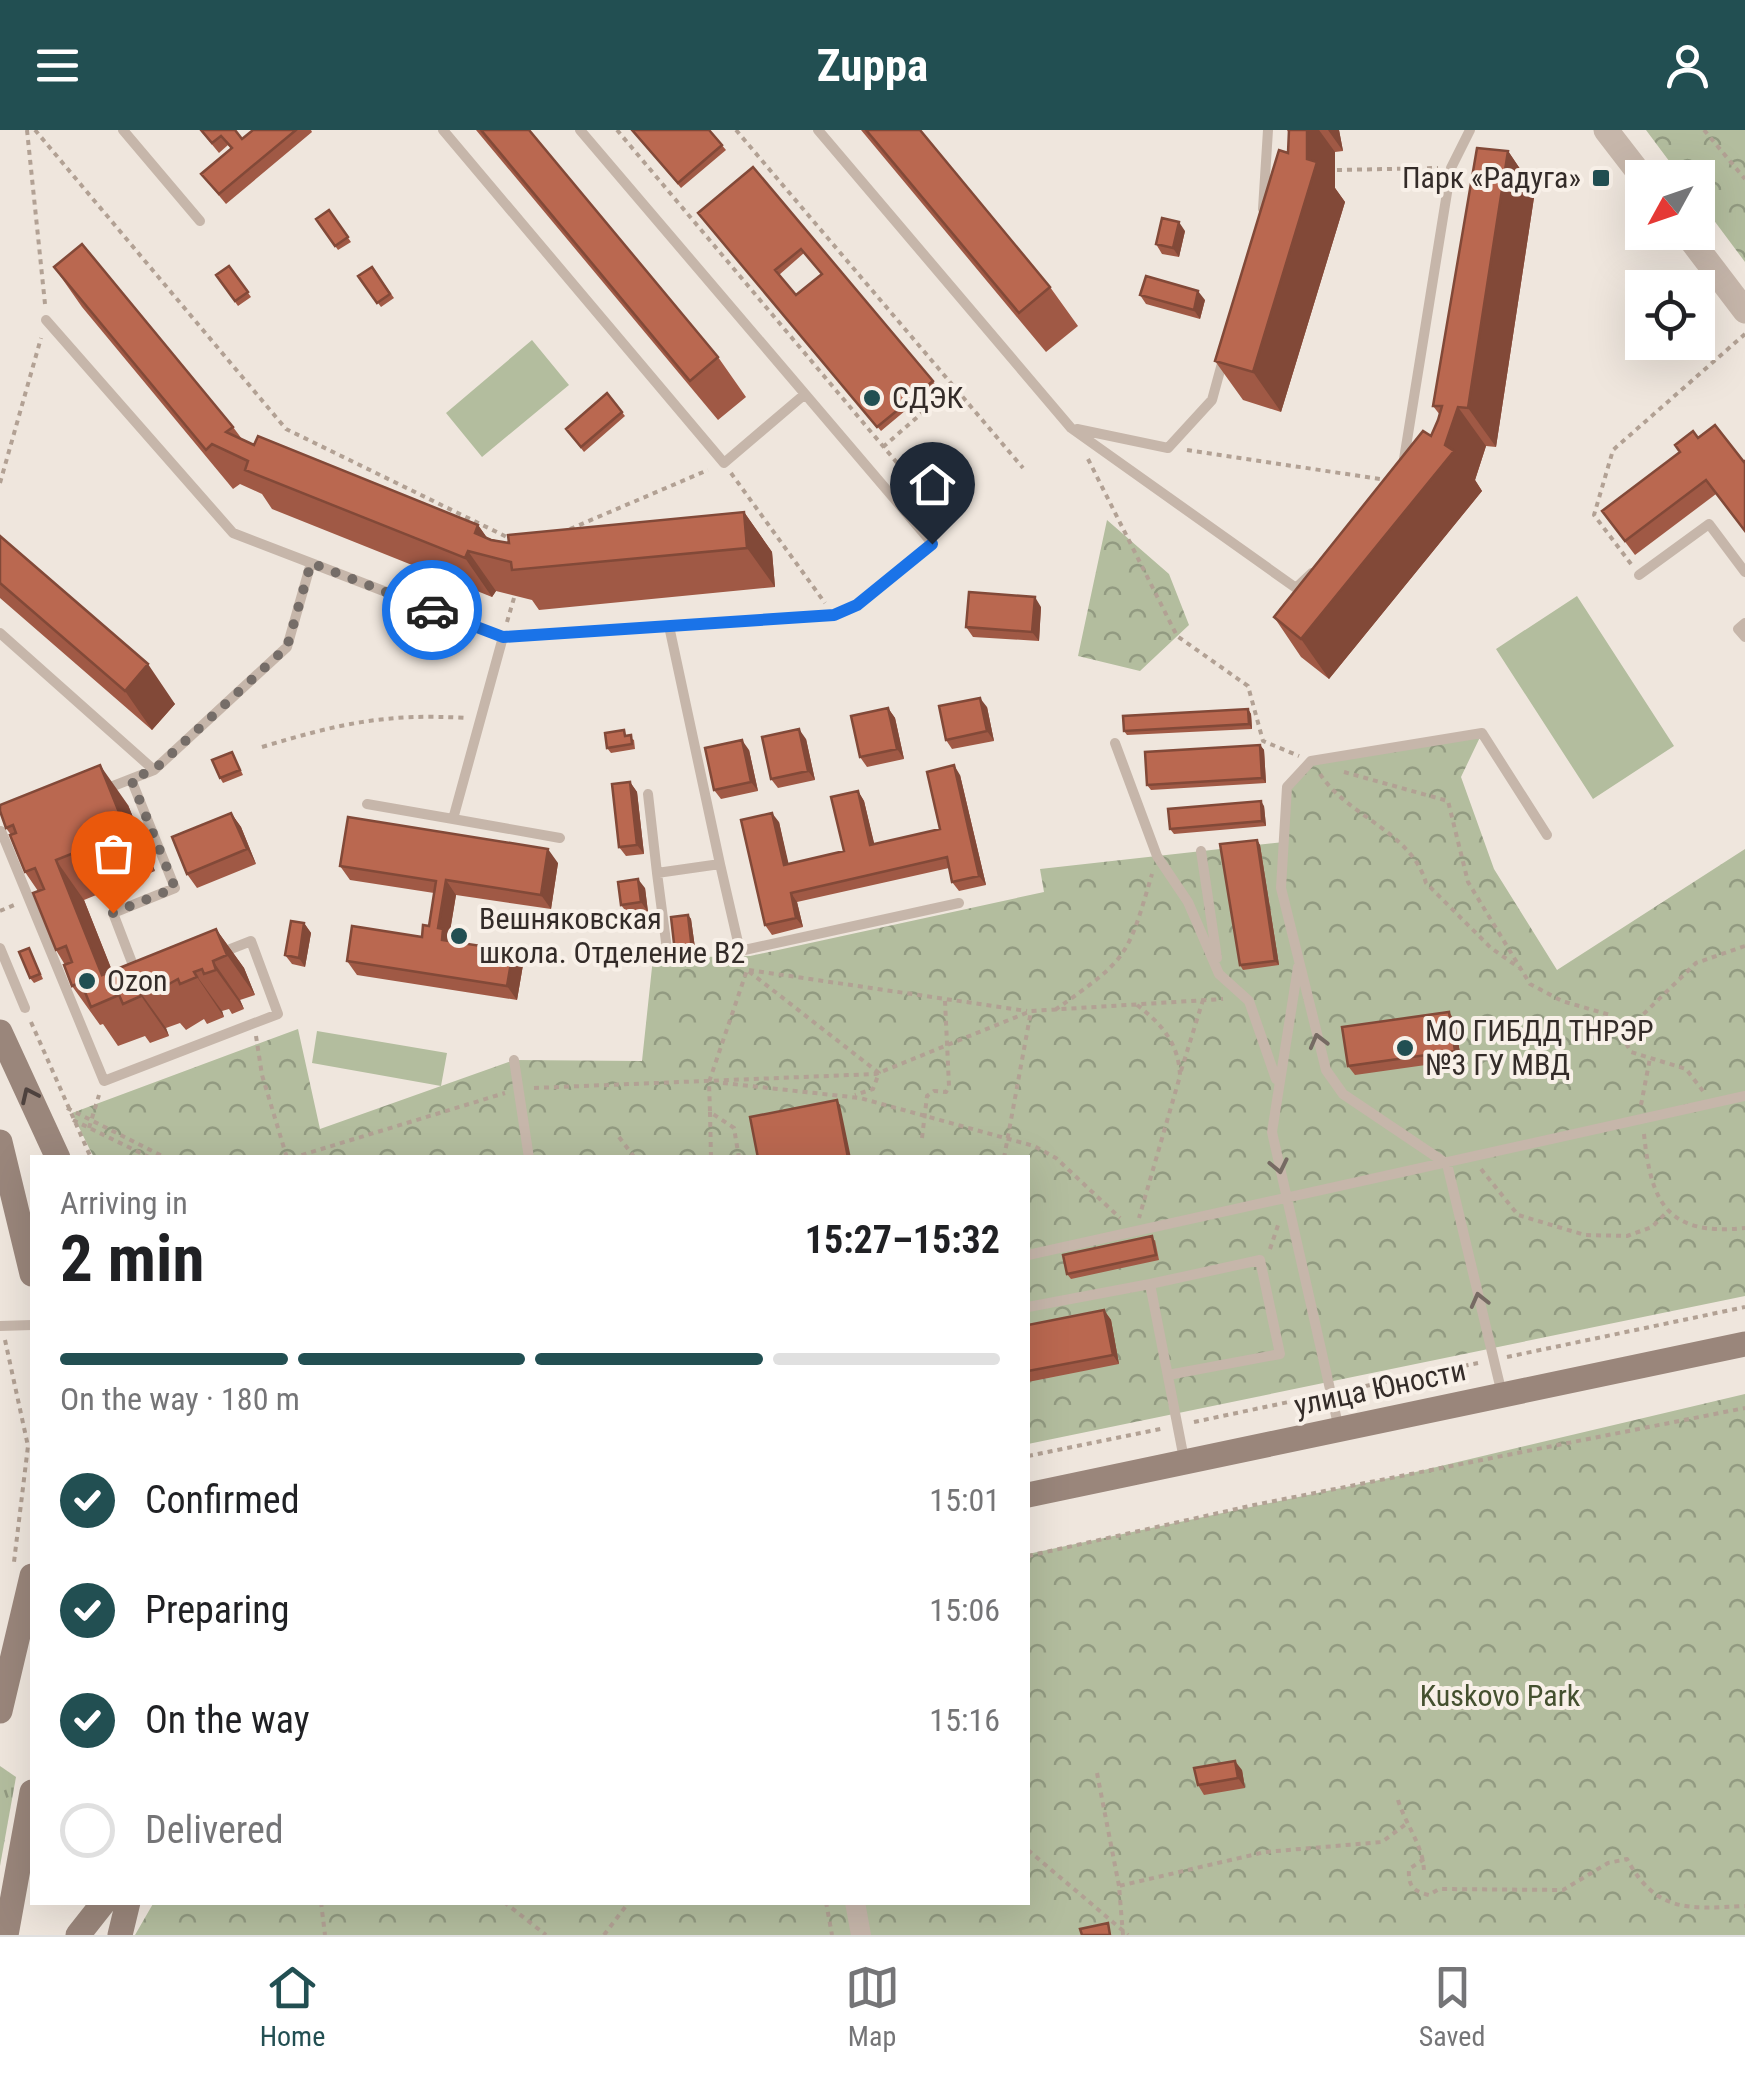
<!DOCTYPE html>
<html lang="en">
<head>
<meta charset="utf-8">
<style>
	body { margin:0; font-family:"Roboto Condensed",sans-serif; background:#f2f2f2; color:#202124; height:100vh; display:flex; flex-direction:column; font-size:38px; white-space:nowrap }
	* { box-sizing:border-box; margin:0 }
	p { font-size:32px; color:#757577 }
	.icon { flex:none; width:55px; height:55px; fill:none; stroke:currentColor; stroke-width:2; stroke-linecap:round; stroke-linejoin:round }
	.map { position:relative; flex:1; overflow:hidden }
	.panel { position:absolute; left:30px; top:1025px; width:1000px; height:750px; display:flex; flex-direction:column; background:#fff; border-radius:0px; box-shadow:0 10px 40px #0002 }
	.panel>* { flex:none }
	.needle { width:65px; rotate:230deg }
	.controls { position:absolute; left:1625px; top:30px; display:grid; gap:20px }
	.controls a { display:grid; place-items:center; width:90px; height:90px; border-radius:0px; background:#fff; box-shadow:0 10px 40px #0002; font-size:50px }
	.pin { position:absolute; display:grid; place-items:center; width:85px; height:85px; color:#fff; margin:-102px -42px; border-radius:50% 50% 50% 0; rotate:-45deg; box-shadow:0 0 10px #0007 }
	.pin .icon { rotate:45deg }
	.courier { position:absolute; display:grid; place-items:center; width:100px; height:100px; margin:-50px; border:8px solid #1a73e8; border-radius:50%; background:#fff; color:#222; box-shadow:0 2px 12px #0007 }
	.summary em { font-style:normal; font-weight:700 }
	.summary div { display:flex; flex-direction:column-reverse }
	.summary { display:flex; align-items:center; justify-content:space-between; height:170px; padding:0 30px }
	h1 { font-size:65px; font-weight:700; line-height:75px }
	.bar { display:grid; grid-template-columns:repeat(4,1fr); gap:15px 10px; align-content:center; height:120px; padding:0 30px }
	.bar i { height:12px; border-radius:8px; background:#e0e0e0 }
	.bar .active { background:#224f52 }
	.bar p { grid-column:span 4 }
	ol { padding:0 30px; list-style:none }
	li { display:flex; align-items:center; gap:30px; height:110px }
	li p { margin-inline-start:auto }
	li .icon { padding:10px; border-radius:50%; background:#224f52; color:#fff; stroke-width:4 }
	li:last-child { color:#757577 }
	li i { width:55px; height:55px; border:5px solid #e0e0e0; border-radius:50% }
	header { display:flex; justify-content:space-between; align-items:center; height:130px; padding:0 30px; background:#224f52; color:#fff; font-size:45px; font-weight:700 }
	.tab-bar { display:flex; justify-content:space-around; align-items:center; height:140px; border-top:2px solid #e0e0e0; background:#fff; font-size:28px; color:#757577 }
	.tab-bar a { display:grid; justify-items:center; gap:5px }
	.tab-bar .active { color:#224f52 }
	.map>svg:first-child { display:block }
	.grass { fill:url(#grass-tufts) }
	.park { fill:url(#park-crowns) }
	.pitch { fill:#b3bd9e }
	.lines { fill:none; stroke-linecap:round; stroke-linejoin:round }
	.path { stroke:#b2a194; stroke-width:4; stroke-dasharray:5 5; stroke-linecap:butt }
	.service { stroke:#c6b6aa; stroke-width:10 }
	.minor { stroke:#c6b6aa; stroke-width:20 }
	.tertiary { stroke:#c6b6aa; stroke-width:25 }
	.secondary { stroke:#9a867b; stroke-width:25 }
	.wall { fill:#a05945; fill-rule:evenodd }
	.shaded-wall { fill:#824938 }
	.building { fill:#ba6850; stroke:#824938; stroke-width:2.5; fill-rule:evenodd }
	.oneway { stroke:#766a63 }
	.oneway2 { stroke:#4e423e }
	.done { stroke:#756d68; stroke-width:10; stroke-dasharray:0 18 }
	.route { stroke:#1a73e8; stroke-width:12 }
	.poi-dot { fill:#224f52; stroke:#f8f0e8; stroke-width:4 }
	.labels { text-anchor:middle; stroke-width:8; stroke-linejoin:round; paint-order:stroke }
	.poi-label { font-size:30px; fill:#342c29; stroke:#f8f0e8; text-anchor:start }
	.street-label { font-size:30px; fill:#342c29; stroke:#f8f0e8 }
	.park-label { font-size:30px; fill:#44502f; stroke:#f8f0e8 }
</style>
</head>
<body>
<header><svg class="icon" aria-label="menu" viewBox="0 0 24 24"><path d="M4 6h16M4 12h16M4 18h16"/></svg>Zuppa<svg class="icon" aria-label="person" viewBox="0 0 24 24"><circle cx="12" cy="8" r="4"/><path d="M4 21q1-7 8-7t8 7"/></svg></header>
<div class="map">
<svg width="1745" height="1805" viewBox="0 0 1745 1805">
	<defs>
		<pattern id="grass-tufts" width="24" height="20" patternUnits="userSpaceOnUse" patternTransform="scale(2.5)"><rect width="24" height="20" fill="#b3bd9e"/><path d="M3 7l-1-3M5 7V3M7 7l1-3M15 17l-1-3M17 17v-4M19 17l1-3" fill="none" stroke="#929a81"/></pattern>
		<pattern id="park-crowns" width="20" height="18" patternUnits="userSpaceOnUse" patternTransform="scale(2.5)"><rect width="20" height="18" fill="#b3bd9e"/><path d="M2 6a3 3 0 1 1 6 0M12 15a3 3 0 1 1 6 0" fill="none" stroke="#929a81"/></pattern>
	</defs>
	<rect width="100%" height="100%" fill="#efe6dd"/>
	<!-- grass -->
	<path class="grass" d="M0 1636 16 1647 0 1736Z"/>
	<!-- park -->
	<path class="park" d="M1646 0H1745V132L1698 69V48L1681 47Z
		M1107 390 1169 444 1189 495 1140 541 1078 526Z
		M1482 603 1461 647 1494 739 1557 840 1745 719V1166L1028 1314V1028H94L72 983 298 899 320 999 514 930 642 931 653 828 750 826 1044 762 1040 739 1284 712 1287 657 1311 631Z
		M1745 1264V1805H135L154 1772H1028V1424L1403 1345Z"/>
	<!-- pitch -->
	<path class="pitch" d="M532 210 569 255 482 327 446 283Z
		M1577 466 1674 616 1593 669 1496 519Z
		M317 901 447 923 441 956 312 933Z"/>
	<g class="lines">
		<!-- path -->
		<path class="path" d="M27 0 45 174
			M35 0 286 299 511 409
			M617 0 951 397
			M736 0 1023 338
			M1704 0 1745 49
			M1337 40 1438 38
			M883 317 954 255
			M1187 320 1386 350
			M1088 329 1177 506 1248 556 1263 611 1299 626
			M731 343 825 473
			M0 353 41 208
			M570 399 708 340
			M1631 434 1594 385 1613 320 1745 204
			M507 492 514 468
			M262 617C338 594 385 583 466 588
			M1344 642 1448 671 1468 752 1530 854 1562 871 1610 885 1631 922 1686 939 1703 961
			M1320 644C1348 687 1411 701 1426 753L1491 818 1521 839
			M0 781 14 775
			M749 840 1027 881
			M1137 875C1162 894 1179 914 1180 946L1139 1088
			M1055 880C1128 828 1127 829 1152 744
			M31 892 91 1028
			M1622 905 1696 833 1745 816
			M256 906 262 945 287 1028
			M1181 941 1203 870
			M723 953 860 968 1034 1016 1056 1028 1120 1088
			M534 958 876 944 1031 881
			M1641 975 1650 928
			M67 978 166 1028
			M710 982 711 1028
			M73 990 151 1028
			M89 998 99 965
			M1644 1004C1651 1074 1668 1106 1745 1098
			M619 1007 635 1028
			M922 1008 927 966 934 961 946 962 949 956 945 871
			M292 1028 505 963
			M739 1028 734 998 710 982 709 952 747 840 879 943 873 959 855 965
			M1004 1028 1031 881 1223 869
			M1481 1039 1518 1085 1585 1105 1627 1106 1652 1097 1667 1082
			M1270 1119 1278 1095
			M5 1210 28 1316 14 1432
			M1507 1227 1745 1177
			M1346 1260 1478 1233
			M1194 1292 1317 1266
			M1028 1326 1165 1298
			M1028 1426 1254 1375 1745 1278
			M1097 1643 1119 1756
			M1398 1670C1406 1696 1424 1716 1424 1743
			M1028 1720 1128 1805
			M1424 1729 1409 1739C1408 1756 1413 1761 1429 1765L1439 1759 1563 1760 1608 1733 1627 1729C1656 1783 1689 1779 1745 1776
			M321 1772 325 1805
			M504 1772 546 1805
			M826 1772 832 1805
			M604 1805 629 1772
			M1123 1805 1119 1756 1265 1722 1382 1712 1406 1694"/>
		<!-- service -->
		<path class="service" d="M123 0 200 91
			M443 0 724 333 805 264
			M818 0 1071 298 1296 458 1312 443
			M1263 79 1268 0
			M46 190 233 403 311 433
			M1077 299 1168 318 1212 270 1224 226
			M1404 329 1451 38 1470 0
			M1639 445 1709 394 1745 442
			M1745 493 1738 499 1745 507
			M0 503 154 640
			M503 507 453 689 560 708
			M1115 613 1157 726 1188 772 1219 844 1249 871 1276 949
			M131 649 175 758 113 783 136 843
			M103 660 154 640 287 517 311 433 503 507 834 485 857 475 932 413 580 0
			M648 664 657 743
			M367 674 453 689
			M1 701 104 951 278 884 251 811 218 824
			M1201 721 1217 828
			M720 734 740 821 959 773
			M0 818 25 878
			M668 827 657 743 720 734 669 496
			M1298 837 1272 1002 1339 1299
			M514 930 529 1028
			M1028 1125 1745 966
			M1150 1154 1260 1130 1280 1224 1168 1245
			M1028 1177 1150 1154 1184 1329
			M0 1196 32 1195
			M1502 1264 1447 1034 1343 964 1326 940 1281 758 1287 657 1311 631 1482 603 1547 705"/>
		<!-- minor -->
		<path class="minor" d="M855 1772 861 1805"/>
		<!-- tertiary -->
		<path class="tertiary" d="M1606 0 1643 48
			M1685 102 1745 181"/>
		<!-- secondary -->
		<path class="secondary" d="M0 902 58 1028
			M0 1012 32 1144
			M1028 1365 1745 1214
			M0 1581 32 1446
			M6 1805 32 1662
			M78 1805 104 1772
			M120 1805 128 1772"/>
	</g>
	<!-- wall -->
	<path class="wall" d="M200 0H235L242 9 253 0H311L312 2 226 74 201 44 231 19 228 15 219 23Z
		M476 0H529L718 227 746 267 718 290Z
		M632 0H709L726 20 681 58Z
		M861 0H920L1050 157 1078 196 1046 222Z
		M1287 0H1339L1343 21 1335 22V58L1345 72 1281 282 1243 270 1215 231 1288 23 1289 3Z
		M1508 21 1535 61 1496 317 1486 316 1475 350 1482 361 1329 549 1301 527 1274 487 1431 306 1440 285 1433 276Z
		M753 37 936 255 881 301 698 83ZM804 123 822 144 796 165 779 145Z
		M329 80 351 112 338 120 316 89Z
		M1185 101 1179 127 1162 124 1156 114Z
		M229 136 251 167 238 176 216 145Z
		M54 137 233 297 242 309 254 315 478 395 487 408 509 413 744 382 772 422 775 457 539 480 532 470 496 461 492 467 272 379 262 364 240 354 233 359 82 177Z
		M372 137 394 168 381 177 358 146Z
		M1140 165 1205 170 1200 189 1146 174Z
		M607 263 625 286 584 322 566 299Z
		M1698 308 1744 332 1716 364 1635 425 1602 381Z
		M0 406 175 574 152 600 0 468Z
		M1041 477 1039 511 973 507 966 497Z
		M987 577 994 611 952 619 946 610Z
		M888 578 895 588 904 629 867 637 860 627Z
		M1248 579 1251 584 1252 599 1127 605 1124 601Z
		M627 606 634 610 635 619 611 623 607 618Z
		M806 609 815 650 778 658 771 649Z
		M1260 615 1264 620 1266 653 1151 660 1147 655Z
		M749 620 758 661 721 669 714 660Z
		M232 622 243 645 223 653 220 648Z
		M960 645 986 755 959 761 952 752 949 738 797 772 803 797 772 805 765 795 779 692 788 734 844 721 858 661 864 671 874 714 940 699Z
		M630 652 637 662 644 724 626 726 619 717Z
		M128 675 155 741 84 770 112 841 216 799 244 838 255 865 240 870 244 879 232 884 229 879 222 881 224 887 207 894 204 889 186 900 180 893 166 898 169 906 150 913 145 906 118 916 103 894 100 895 72 856 65 835 56 820 38 761 25 742 11 705 6 698 0 681Z
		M1264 676 1266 696 1174 704 1170 699Z
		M231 683 241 697 256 734 197 758 187 744Z
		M1257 710 1260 715 1279 835 1243 840 1240 835Z
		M558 733 551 779 456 765 449 807 453 812 513 821 523 835 517 870 357 845 347 831 422 807 429 796 434 763 350 750 340 736Z
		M645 758 648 782 628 784 621 775Z
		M688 785 691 789 696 825 678 827 675 822Z
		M304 793 311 803 305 837 292 834 285 825Z
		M29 818 43 849 34 853 30 848Z
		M1455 891 1461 930 1355 945 1348 936Z
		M1155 1110 1159 1130 1071 1149 1067 1144Z
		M1104 1180 1111 1190 1119 1234 1028 1252V1195Z
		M1242 1640 1245 1658 1204 1665 1198 1655Z"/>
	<!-- shaded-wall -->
	<path class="shaded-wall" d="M1307 0H1319L1335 22V58L1345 72 1281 282 1253 242 1307 29Z
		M1328 0H1339L1343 21Z
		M1508 21 1535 61 1496 317 1468 278Z
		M1179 92 1185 101 1179 127 1173 118Z
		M1198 161 1205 170 1200 189 1194 180Z
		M1458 277 1486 316 1475 350 1482 361 1329 549 1301 509 1445 315Z
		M744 382 772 422 775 457 747 418Z
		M478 395 503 430 475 403Z
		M468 421 496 461 492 467 465 428Z
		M1035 467 1041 477 1039 511 1032 502Z
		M148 534 175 574 152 600 125 561Z
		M980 568 987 577 994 611 987 601Z
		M888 578 895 588 904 629 897 619Z
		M1248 579 1251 584 1252 599 1249 594Z
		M799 599 806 609 815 650 808 641Z
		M742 610 749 620 758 661 751 652Z
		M1260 615 1264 620 1266 653 1262 648Z
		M100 635 128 675 155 741 127 702Z
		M954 635 960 645 986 755 979 746Z
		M630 652 637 662 644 724 637 715Z
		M858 661 864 671 877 725 870 715Z
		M1261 671 1264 676 1266 696 1262 691Z
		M231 683 241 697 256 734 247 719Z
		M772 683 779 692 791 744 784 735Z
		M1257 710 1260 715 1279 835 1275 831Z
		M548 719 558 733 551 779 541 765Z
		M56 730 84 770 125 873 102 845Z
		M638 749 645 758 648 782 641 772Z
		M446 750 456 765 449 807 453 813 442 810 438 798Z
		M791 763 797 772 803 797 796 788Z
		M688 785 691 789 696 825 692 820Z
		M304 793 311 803 305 837 299 828Z
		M216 799 244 838 255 865 227 825Z
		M513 821 523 835 517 870 507 856Z
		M213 831 240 870 244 879 216 840Z
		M194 842 222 881 224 887 197 847Z
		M138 859 166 898 169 906 141 866Z
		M1449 882 1455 891 1461 930 1455 921Z
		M837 970 840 975 851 1028H848Z
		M1104 1180 1111 1190 1119 1234 1113 1225Z
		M1235 1631 1242 1640 1245 1658 1238 1648Z"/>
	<!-- building -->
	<path class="building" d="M201 0H235L242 9 253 0H296L219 64 201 44 232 18 221 6 212 13Z
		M481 0H529L718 227 690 251Z
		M632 0H709L722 15 678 53Z
		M866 0H920L1050 157 1019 183Z
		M1289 0H1307V29L1317 32 1253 242 1215 231 1279 20 1288 23Z
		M1477 18 1508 21 1468 278 1458 277 1445 315 1454 321 1301 509 1274 487 1423 301 1431 306 1438 290 1442 276H1433Z
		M753 37 933 251 877 297 698 83ZM801 119 822 144 796 165 775 140Z
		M329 80 348 107 335 116 316 89Z
		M1162 88 1179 92 1173 118 1156 114Z
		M82 114 233 297 226 302 254 315 258 306 478 395 475 403 491 410 509 413 508 405 744 382 747 418 512 440 511 432 468 421 465 428 245 340 248 331 212 314 206 320 54 137Z
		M229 136 248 162 235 171 216 145Z
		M372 137 390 164 377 173 358 146Z
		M1146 146 1198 161 1194 180 1140 165Z
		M607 263 622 282 581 317 566 299Z
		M1715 295 1744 332 1745 331V401L1706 350 1625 411 1602 381 1680 322 1675 315 1693 301 1698 308Z
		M0 406 148 534 125 561 0 453Z
		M969 462 1035 467 1032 502 966 497Z
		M980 568 987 601 946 610 939 576Z
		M888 578 897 619 860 627 851 586Z
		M1248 579 1249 594 1124 601 1123 586Z
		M799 599 808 641 771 649 762 607Z
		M624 600 625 606 631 605 632 614 607 618 605 603Z
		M742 610 751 652 714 660 705 618Z
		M1260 615 1262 648 1147 655 1145 622Z
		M232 622 240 640 220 648 212 630Z
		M100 635 127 702 56 730 102 845 216 799 227 825 213 831 216 840 204 844 202 839 194 842 197 847 180 854 178 849 158 860 155 852 138 859 141 866 123 874 119 865 91 877 81 852 72 856 64 835 72 832 66 816 56 820 33 763 44 759 35 738 25 742 10 705 16 703 13 695 6 698 0 681V675Z
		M954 635 979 746 952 752 947 727 791 763 796 788 765 795 741 690 772 683 784 735 844 721 831 667 858 661 870 715 940 699 927 642Z
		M630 652 637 715 619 717 612 654Z
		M1261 671 1262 691 1170 699 1168 679Z
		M231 683 247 719 187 744 172 707Z
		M348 687 548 719 541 765 446 750 438 798 443 799 442 810 513 821 507 856 347 831 352 796 422 807 423 795 429 796 436 751 340 736Z
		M1257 710 1275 831 1240 835 1220 714Z
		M638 749 641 772 621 775 618 752Z
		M688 785 692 820 675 822 671 787Z
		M291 791 304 793 299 828 285 825Z
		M29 818 40 844 30 848 19 822Z
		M1449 882 1455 921 1348 936 1342 897Z
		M837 970 848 1028H758L750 987Z
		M1152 1106 1156 1125 1067 1144 1063 1125Z
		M1104 1180 1113 1225 1028 1241V1195Z
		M1235 1631 1238 1648 1198 1655 1194 1638Z
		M1108 1793 1110 1805H1082L1080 1799Z"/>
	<!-- one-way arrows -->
	<defs><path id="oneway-chevron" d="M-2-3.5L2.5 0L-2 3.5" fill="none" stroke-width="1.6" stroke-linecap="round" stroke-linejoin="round" transform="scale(2.5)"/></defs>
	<g class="oneway">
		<use href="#oneway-chevron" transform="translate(1318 911) rotate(-105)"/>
		<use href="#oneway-chevron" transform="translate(1279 1036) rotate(78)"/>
		<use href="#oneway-chevron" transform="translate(1479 1170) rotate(-104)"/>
	</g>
	<use class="oneway2" href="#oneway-chevron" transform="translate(29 965) rotate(-115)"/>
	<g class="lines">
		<!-- done -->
		<path class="done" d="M113 783 175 758 131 649 154 640 287 517 311 433 432 480"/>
		<!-- route -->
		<path class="route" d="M432 480 503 507 834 485 857 475 932 414"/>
	</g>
	<!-- markers -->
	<g class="poi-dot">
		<rect x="1591" y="38" width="20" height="20" rx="5"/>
		<circle cx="872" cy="268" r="10"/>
		<circle cx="459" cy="806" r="10"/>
		<circle cx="87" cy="851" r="10"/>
		<circle cx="1405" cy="918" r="10"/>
	</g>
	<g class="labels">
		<!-- poi labels -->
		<g class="poi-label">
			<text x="1581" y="58" text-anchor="end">Парк «Радуга»</text>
			<text x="892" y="278">СДЭК</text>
			<text x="479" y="799">Вешняковская<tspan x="479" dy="34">школа. Отделение В2</tspan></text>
			<text x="107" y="861">Ozon</text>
			<text x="1425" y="911">МО ГИБДД ТНРЭР<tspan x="1425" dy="34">№3 ГУ МВД</tspan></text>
		</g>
		<!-- street labels -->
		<g class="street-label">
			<text transform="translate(1380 1258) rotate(-12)" y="10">улица Юности</text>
		</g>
		<!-- park labels -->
		<g class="park-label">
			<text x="1500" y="1576">Kuskovo Park</text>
		</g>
	</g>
</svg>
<div class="controls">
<a><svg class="needle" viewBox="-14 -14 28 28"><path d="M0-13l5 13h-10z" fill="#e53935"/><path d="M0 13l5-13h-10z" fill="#757577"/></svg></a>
<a><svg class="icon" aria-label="locate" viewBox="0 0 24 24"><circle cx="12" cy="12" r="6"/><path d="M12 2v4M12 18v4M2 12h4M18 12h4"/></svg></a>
</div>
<div class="pin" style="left:113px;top:783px;background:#ea580c"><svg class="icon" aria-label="bag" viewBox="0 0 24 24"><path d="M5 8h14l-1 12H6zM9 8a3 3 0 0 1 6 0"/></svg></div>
<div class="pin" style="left:932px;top:414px;background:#1f2937"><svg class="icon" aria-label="home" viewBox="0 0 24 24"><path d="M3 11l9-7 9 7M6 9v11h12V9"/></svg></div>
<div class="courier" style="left:432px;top:480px"><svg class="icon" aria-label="car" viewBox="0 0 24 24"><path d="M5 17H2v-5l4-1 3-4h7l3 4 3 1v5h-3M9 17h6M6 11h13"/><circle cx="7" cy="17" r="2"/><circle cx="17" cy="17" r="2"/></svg></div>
<section class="panel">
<div class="summary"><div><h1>2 min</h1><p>Arriving in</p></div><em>15:27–15:32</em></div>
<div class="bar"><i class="active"></i><i class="active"></i><i class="active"></i><i></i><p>On the way · 180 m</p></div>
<ol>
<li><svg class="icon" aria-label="check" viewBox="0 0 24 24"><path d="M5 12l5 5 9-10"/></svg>Confirmed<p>15:01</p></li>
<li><svg class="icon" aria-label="check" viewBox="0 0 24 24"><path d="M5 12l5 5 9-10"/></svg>Preparing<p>15:06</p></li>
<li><svg class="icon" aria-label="check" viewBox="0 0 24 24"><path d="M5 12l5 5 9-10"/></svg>On the way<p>15:16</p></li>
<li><i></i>Delivered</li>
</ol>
</section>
</div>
<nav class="tab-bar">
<a class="active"><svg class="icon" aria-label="home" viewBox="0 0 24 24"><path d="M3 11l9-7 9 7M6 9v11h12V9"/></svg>Home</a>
<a><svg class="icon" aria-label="map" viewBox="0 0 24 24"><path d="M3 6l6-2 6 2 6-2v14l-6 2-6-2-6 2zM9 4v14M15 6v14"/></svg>Map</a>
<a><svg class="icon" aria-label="saved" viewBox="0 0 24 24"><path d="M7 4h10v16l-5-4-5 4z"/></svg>Saved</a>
</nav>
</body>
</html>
